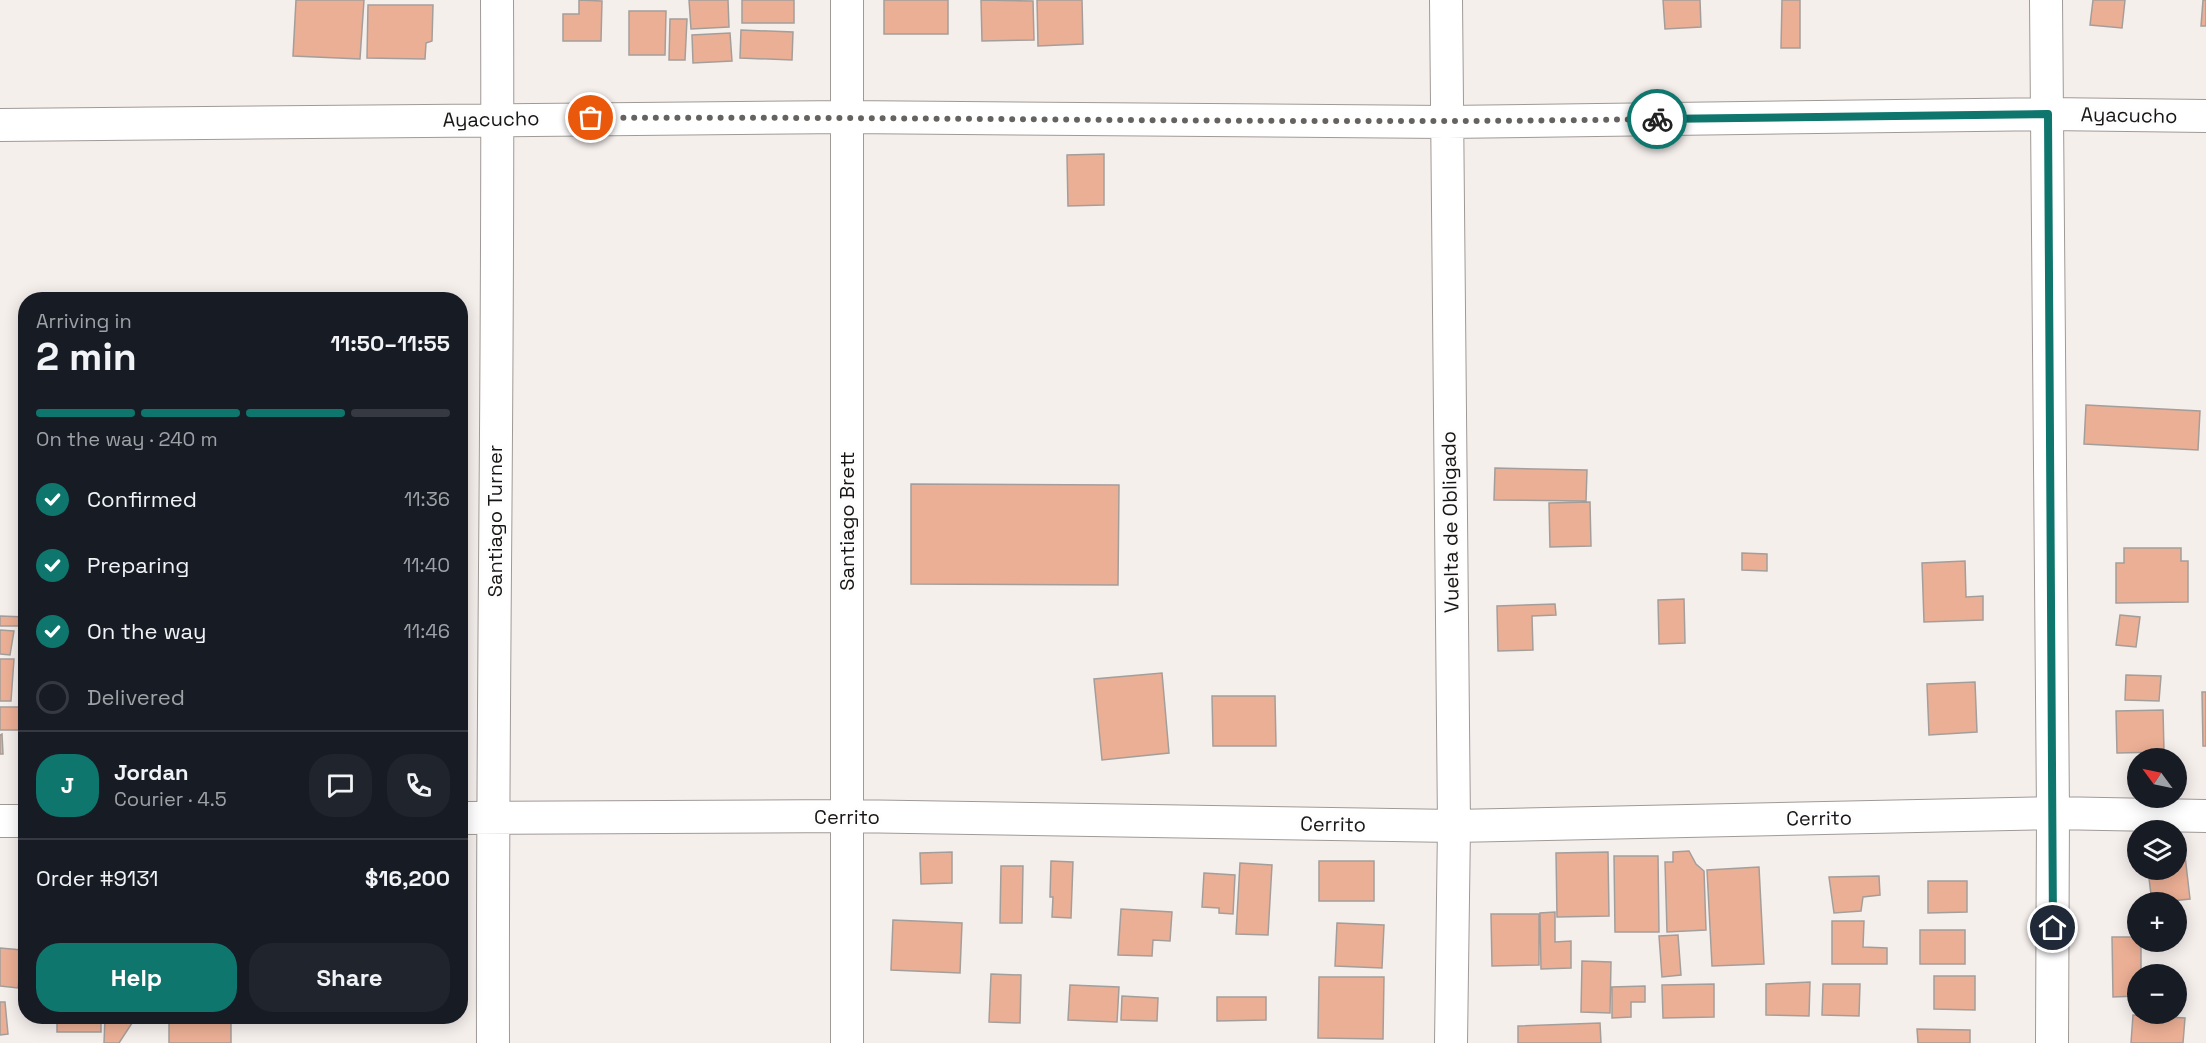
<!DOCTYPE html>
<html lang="en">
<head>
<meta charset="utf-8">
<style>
	body { margin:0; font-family:"Space Grotesk",sans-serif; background:#20242c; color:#f1f3f6; height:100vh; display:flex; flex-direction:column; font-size:22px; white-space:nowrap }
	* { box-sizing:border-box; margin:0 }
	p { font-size:20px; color:#9ea1a6 }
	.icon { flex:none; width:33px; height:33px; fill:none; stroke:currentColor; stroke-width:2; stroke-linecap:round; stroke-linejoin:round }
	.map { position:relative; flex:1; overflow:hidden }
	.details { position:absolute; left:18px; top:292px; width:450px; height:732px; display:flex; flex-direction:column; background:#171b24; border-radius:24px; box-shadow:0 3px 15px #0003 }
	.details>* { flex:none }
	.needle { width:39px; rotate:303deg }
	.buttons { position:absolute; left:2127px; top:748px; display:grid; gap:12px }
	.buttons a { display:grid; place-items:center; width:60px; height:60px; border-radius:50%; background:#171b24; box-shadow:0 3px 15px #0003; font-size:30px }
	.pin { position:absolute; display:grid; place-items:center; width:51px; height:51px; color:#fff; margin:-26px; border:3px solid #fff; border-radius:50%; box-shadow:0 2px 6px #0007 }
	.courier { position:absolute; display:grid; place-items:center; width:60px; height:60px; margin:-30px; border:4px solid #0f766e; border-radius:50%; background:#fff; color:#222; box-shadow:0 2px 8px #0007 }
	.head em { font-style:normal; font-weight:600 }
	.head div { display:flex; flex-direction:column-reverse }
	.head { display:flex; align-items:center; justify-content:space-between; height:102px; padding:0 18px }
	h1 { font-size:39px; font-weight:600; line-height:45px }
	.bar { display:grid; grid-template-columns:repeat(4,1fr); gap:9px 6px; align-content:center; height:72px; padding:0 18px }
	.bar i { height:8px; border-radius:4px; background:#363941 }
	.bar .on { background:#0f766e }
	.bar p { grid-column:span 4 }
	.line { display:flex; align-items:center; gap:15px; padding:0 18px; border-top:2px solid #363941 }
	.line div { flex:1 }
	.round { display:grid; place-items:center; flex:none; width:63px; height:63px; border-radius:24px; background:#20242c }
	ol { padding:0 18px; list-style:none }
	li { display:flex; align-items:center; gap:18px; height:66px }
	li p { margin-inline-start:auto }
	li .icon { padding:6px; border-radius:50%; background:#0f766e; color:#fff; stroke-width:4 }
	li:last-child { color:#9ea1a6 }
	li i { width:33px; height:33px; border:3px solid #363941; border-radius:50% }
	.button { display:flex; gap:12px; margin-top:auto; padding:12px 18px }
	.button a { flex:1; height:69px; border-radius:24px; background:#0f766e; color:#fff; font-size:24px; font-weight:600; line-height:69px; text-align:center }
	.button a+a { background:#20242c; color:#f1f3f6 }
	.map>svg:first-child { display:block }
	.building { fill:#ebaf95; stroke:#a49e9b; stroke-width:1.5 }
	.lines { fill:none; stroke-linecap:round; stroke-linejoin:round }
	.minor-casing { stroke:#9f9a97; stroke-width:34 }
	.minor { stroke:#fff; stroke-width:32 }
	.done { stroke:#656260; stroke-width:6; stroke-dasharray:0 10.8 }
	.route { stroke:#0f766e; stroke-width:8 }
	.labels { text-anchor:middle; stroke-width:6; stroke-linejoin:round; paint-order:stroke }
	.street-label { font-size:20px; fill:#181615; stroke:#fefdfd }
</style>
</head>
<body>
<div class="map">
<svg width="2206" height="1043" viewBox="0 0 2206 1043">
	<rect width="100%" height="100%" fill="#f5efec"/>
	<!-- building -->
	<path class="building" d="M296 0H364L360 59 293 56Z
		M579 0 602 1 601 41H563V14H579Z
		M689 0H728L729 27 691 29Z
		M742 0H794V23H742Z
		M884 0H948V34H884Z
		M981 0 1033 1 1034 40 982 41Z
		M1037 0H1082L1083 44 1038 46Z
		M1663 0H1700L1701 27 1665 29Z
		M1782 0H1800V48H1781Z
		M2093 0H2125L2122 28 2090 25Z
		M2203 0H2206V26H2201Z
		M368 5H433L432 41 426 43 425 59 367 58Z
		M629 11H666L665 55H629Z
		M670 19H687L685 60H669Z
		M741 30 793 32 792 60 740 58Z
		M730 33 732 61 693 63 692 35Z
		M1104 154V205L1068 206 1067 155Z
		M2086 405 2200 411 2198 450 2084 444Z
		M1495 468 1587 470 1586 501 1494 500Z
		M911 484 1119 485 1118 585 911 584Z
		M1590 502 1591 546 1550 547 1549 503Z
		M2124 548H2181V561H2188V602L2116 603V563H2124Z
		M1742 553 1767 554V571L1742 570Z
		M1965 561 1966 597 1983 596V620L1924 622 1922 563Z
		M1684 599 1685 643 1659 644 1658 600Z
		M1555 604 1556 615 1532 616 1533 650 1498 651 1497 606Z
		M2120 615 2140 617 2136 647 2116 645Z
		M0 616 26 617V626H0Z
		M0 630 14 631 10 655 0 654Z
		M0 659H14L11 701H0Z
		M1162 673 1169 753 1102 760 1094 679Z
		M2126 675 2161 676 2159 701 2125 700Z
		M1975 682 1977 732 1929 735 1927 684Z
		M2202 692H2206V746H2203Z
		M1212 696H1275L1276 746H1213Z
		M0 707H26V730H0Z
		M2163 710 2164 752 2117 753 2116 711Z
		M2 734 3 754H0V735Z
		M2184 847 2190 899 2152 903 2148 870H2176V848Z
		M1689 851 1696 864 1704 871 1706 930 1667 932 1665 862H1673V852Z
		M952 852V883L921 884 920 853Z
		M1608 852 1609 916 1557 917 1556 853Z
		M1614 856H1658L1659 932H1615Z
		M1051 861 1073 862 1071 918 1052 917 1053 897H1050Z
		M1319 861H1374V901H1319Z
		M1240 863 1272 865 1268 935 1236 934Z
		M1001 866H1023L1022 923H1000Z
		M1759 867 1764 964 1712 966 1707 870Z
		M1204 873 1235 875 1233 914 1219 913V908L1202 907Z
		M1879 876 1880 895 1863 897 1861 911 1834 913 1829 877Z
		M1928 881H1967V912L1928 913Z
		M1121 909 1172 912 1170 941 1153 940 1152 956 1118 955Z
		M1555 912V942L1571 941V968L1541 969 1540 913Z
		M1491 914H1539V965L1492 966Z
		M893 920 962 923 960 973 891 970Z
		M1832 921H1864L1863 947 1887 948V964H1832Z
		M1337 923 1384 925 1382 968 1335 966Z
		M1920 930H1965V964H1920Z
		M1678 935 1681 975 1662 977 1659 936Z
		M2112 937H2138V942H2141V975H2138V996L2113 997Z
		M0 948 22 950 18 988 0 986Z
		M1582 961 1611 962 1610 1013 1581 1012Z
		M991 974 1021 975 1020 1023 989 1022Z
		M1934 976H1975V1010L1934 1009Z
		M1319 977H1384L1383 1039 1318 1038Z
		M1810 982 1809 1016 1766 1015V984Z
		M1714 984V1017L1663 1018 1662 985Z
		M1823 984H1860L1859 1016 1822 1015Z
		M1070 985 1119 987 1117 1022 1068 1020Z
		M1645 986V1002H1631V1017L1612 1018V987Z
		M1122 996 1158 998 1157 1021 1121 1020Z
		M1217 997H1266V1020L1217 1021Z
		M0 1002H5L8 1034 0 1035Z
		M2133 1015 2185 1018 2183 1043H2131Z
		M57 1017H101V1032H57Z
		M105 1017H136L119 1043H104Z
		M169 1017H231V1043H169Z
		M1600 1023 1601 1043H1518V1026Z
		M1917 1029 1970 1030V1043H1918Z"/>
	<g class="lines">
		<defs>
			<path id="minor" d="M847 0V1043
				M1446 0 1454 826 1451 1043
				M2046 0 2053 813 2052 1043
				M0 125 847 117 1446 122 2048 114 2206 116
				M460 818 847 816 1454 826 2053 813 2206 816
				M0 821H26
				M493 1043C492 695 499 348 497 0"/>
		</defs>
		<!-- minor casing -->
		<use href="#minor" class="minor-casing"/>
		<!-- minor -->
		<use href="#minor" class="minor"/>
	</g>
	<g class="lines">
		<!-- done -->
		<path class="done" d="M591 118C946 116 1301 125 1657 119"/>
		<!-- route -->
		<path class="route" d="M1657 119 2048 114 2053 928"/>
	</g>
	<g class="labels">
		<!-- street labels -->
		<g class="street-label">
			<text transform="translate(2129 115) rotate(1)" y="7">Ayacucho</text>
			<text transform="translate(491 119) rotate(-1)" y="7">Ayacucho</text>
			<text transform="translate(495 521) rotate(-90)" y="7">Santiago Turner</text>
			<text transform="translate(847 521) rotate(-90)" y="7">Santiago Brett</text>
			<text transform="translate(1450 522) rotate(-91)" y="7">Vuelta de Obligado</text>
			<text x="847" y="824">Cerrito</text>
			<text transform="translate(1819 818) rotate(-1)" y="7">Cerrito</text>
			<text transform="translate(1333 824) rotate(1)" y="7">Cerrito</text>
		</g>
	</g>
</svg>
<div class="buttons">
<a><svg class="needle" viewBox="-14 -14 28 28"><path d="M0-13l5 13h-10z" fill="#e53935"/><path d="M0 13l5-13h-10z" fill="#9ea1a6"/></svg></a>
<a><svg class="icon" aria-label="layers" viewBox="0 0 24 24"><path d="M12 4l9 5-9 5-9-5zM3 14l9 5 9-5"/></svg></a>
<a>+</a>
<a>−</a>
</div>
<div class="pin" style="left:591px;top:118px;background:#ea580c"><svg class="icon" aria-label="bag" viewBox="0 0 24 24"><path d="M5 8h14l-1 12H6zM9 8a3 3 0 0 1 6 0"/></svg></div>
<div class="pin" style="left:2053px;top:928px;background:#1f2937"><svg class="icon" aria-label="home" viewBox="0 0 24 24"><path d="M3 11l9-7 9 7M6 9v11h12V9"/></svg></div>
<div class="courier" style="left:1657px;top:119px"><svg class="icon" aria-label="bike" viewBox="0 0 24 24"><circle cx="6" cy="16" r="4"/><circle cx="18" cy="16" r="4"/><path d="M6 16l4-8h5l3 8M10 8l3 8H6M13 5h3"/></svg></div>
<section class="details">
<div class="head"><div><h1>2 min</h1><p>Arriving in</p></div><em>11:50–11:55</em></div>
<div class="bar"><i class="on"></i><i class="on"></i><i class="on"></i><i></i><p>On the way · 240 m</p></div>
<ol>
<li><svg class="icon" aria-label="check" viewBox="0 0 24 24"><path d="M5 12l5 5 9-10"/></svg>Confirmed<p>11:36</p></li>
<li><svg class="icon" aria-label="check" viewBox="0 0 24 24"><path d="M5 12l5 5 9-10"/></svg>Preparing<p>11:40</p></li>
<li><svg class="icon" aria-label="check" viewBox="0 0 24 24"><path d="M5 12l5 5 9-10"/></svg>On the way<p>11:46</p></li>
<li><i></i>Delivered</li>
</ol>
<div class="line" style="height:108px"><b class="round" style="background:#0f766e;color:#fff">J</b><div><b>Jordan</b><p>Courier · 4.5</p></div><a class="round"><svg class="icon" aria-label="chat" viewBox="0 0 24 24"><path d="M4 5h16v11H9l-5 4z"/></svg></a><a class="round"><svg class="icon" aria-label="phone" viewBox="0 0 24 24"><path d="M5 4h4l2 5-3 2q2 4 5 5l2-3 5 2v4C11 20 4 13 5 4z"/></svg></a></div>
<div class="line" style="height:78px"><div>Order #9131</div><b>$16,200</b></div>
<div class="button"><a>Help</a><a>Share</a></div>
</section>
</div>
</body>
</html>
